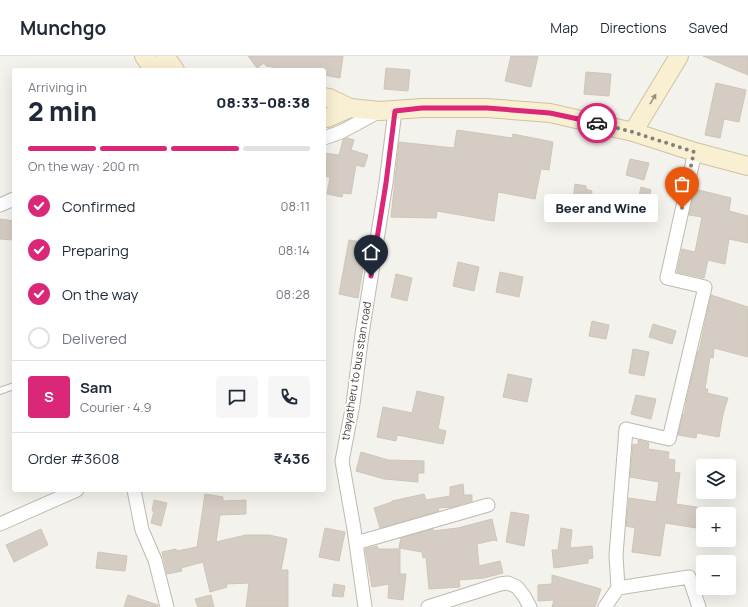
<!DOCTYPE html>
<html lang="en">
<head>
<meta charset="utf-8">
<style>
	body { margin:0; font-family:Manrope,sans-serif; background:#f6f6f7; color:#1f2937; height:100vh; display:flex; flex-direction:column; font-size:15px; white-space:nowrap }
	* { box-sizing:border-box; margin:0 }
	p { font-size:13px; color:#747a83 }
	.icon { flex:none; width:22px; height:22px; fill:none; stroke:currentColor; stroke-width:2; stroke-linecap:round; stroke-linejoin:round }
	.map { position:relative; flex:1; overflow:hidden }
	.drawer { position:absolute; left:12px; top:12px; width:314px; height:424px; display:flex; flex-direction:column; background:#fff; border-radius:4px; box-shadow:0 4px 16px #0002 }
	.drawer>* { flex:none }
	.tools { position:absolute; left:696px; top:403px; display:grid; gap:8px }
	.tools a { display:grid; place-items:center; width:40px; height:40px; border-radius:4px; background:#fff; box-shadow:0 4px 16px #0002; font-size:20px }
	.pin { position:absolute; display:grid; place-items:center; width:34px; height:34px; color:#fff; margin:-41px -17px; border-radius:50% 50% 50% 0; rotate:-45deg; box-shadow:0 0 4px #0007 }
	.pin .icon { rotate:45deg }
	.courier { position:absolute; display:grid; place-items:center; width:40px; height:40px; margin:-20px; border:3px solid #db2777; border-radius:50%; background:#fff; color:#222; box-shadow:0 1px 5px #0007 }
	.bubble { position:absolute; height:28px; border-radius:4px; background:#fff; box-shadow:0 4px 16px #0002; font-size:13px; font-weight:800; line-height:28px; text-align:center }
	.summary em { font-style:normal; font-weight:800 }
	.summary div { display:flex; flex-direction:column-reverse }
	.summary { display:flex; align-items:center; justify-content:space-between; height:68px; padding:0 16px }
	h1 { font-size:26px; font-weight:800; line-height:30px }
	.bar { display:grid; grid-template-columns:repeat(4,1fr); gap:6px 4px; align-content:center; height:48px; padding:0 16px }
	.bar i { height:5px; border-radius:3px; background:#e0e1e3 }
	.bar .selected { background:#db2777 }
	.bar p { grid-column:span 4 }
	.line { display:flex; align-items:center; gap:10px; padding:0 16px; border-top:1px solid #e0e1e3 }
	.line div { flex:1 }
	.round { display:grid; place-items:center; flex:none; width:42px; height:42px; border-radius:4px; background:#f6f6f7 }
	ol { padding:0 16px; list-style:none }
	li { display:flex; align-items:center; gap:12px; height:44px }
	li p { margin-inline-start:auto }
	li .icon { padding:4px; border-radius:50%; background:#db2777; color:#fff; stroke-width:4 }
	li:last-child { color:#747a83 }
	li i { width:22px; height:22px; border:2px solid #e0e1e3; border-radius:50% }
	header { display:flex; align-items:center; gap:24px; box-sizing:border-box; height:56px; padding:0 20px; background:#fff; border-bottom:1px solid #e0e1e3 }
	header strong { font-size:19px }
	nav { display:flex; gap:22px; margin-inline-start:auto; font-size:14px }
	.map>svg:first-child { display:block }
	.building { fill:#d5cdc3; stroke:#cfc5b7 }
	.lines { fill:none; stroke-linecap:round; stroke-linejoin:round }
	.lane-casing { stroke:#bfb9b0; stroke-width:8 }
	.street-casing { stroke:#bfb9b0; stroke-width:15 }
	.secondary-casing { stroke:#cec2a1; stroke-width:20 }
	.lane { stroke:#fff; stroke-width:6 }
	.street { stroke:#fff; stroke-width:13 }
	.secondary { stroke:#f9efd2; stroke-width:18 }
	.oneway { fill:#98907f }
	.done { stroke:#848079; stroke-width:4; stroke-dasharray:0 7.2 }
	.route { stroke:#db2777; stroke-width:5 }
	.labels { text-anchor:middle; stroke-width:4; stroke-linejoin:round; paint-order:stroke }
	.street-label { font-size:11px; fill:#48433b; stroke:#fff }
</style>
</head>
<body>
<header>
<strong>Munchgo</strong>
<nav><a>Map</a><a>Directions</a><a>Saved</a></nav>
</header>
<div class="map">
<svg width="748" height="551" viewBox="0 0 748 551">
	<rect width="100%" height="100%" fill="#f4f2ec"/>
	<!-- building -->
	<path class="building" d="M248 0H343L340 22 324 19V14H290L266 10 264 7 257 12Z
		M511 0H538L531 31 505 25Z
		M703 0H748V19Z
		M386 12 410 14 408 35 384 33Z
		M586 16 611 18 609 40 584 38Z
		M716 27 746 34 739 66 724 63 720 82 705 79Z
		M457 74 512 82 513 78 553 86 549 114 541 113 535 143 498 136 494 165 437 155 436 162 391 161 399 86 454 92Z
		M347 82 354 84 351 94 368 99 364 111 356 109 351 138 343 137 342 141 327 138 330 121 324 120V97L339 99 343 84Z
		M630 103 649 107 644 124 626 119Z
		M575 128 586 130V133L592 135 590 150 583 149V153L572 151Z
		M641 131 651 134 647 151 637 149Z
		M695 133 731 142 729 155 748 160V187L729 183 725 208 708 204 704 222 677 216 682 193 695 196 702 161 689 159Z
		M0 163 14 165 13 184 0 183Z
		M349 184 367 187 358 242 339 238Z
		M458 206 479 211 474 235 453 230Z
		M500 216 523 221 519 241 496 236Z
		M396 218 412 222 407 245 391 241Z
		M711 239 748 251V301L714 292 713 302 710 301 705 333H708L707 337 728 342 723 358 719 381 697 377 696 382 678 379 683 358 684 359 687 342 698 295H699Z
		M592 265 609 269 606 283 589 280Z
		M653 268 676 275 672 288 649 281Z
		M633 293 649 296 644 320 629 317Z
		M508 318 532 323 527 346 503 341Z
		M417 335 444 341 438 373 446 375 443 388 397 379 396 385 377 381 383 351 412 357Z
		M636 339 656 343 651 363 631 358Z
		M638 384 649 387 648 393 669 396 668 403 675 404 674 416 680 417 676 448 703 452V473L665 467 660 500 632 496 635 472 626 470 629 442 656 446 659 426 630 421 633 388 638 389Z
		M361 396 388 404 424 405V417H418V426L384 423 356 415Z
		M463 428 464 439H472V445L452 451 438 452 439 455 380 472 374 452 392 446V445L424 438 426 444 450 440V431Z
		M205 438 223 441V445L246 444V458L220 459 216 486 246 479H269L287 483 281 514H288V551H246L249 527 226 528 227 531 210 536 203 506 181 512 182 515 167 518 162 496 176 493 177 495 197 491Z
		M154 444 167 447 161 470 151 467 154 455H152Z
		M511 456 529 459 524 490 506 486Z
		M492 463 497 485 494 484 477 488 479 510 500 505 503 517 484 522 459 524 460 531 429 533 426 501 423 502 422 496 399 492 401 482 433 473V475L458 472Z
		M325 472 345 476 339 505 319 501Z
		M561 472 572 474 570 492 592 490 593 502 588 503V507L554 512 552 494H558Z
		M41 473 48 489 14 506 6 489Z
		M377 490 378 493H400V518H406L403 544 388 542 389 528 372 531 365 493Z
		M98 496 127 500 125 515 96 512Z
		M552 519 601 533 595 551H552L554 544 538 545V529L552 528Z
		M334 528 345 530 343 541 332 540Z
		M128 539 158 549V551H124Z
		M211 539 214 551H198L195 543Z"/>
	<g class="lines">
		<defs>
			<path id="lane" d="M0 335 14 330"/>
			<path id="street" d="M324 82 341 76 380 55
				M0 149 14 143
				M134 434 142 474 155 504 167 551
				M0 468 77 434
				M356 487 488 449
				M618 532 689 521 699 551
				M365 551 354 473 342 405 353 348 362 278 386 127 395 55
				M428 551 478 535 500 528 508 527 517 531 524 540 530 551
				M605 551 618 532 616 499 626 373 669 383 705 231 667 222 695 96"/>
			<path id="secondary" d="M144 0 154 14
				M165 0 175 14
				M324 41 329 42 350 52 380 55 422 52H487L550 57 633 76 695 96 748 110
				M324 61 327 62 350 52
				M633 76 679 0"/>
		</defs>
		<!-- lane casing -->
		<use href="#lane" class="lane-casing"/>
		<!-- street casing -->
		<use href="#street" class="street-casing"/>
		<!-- secondary casing -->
		<use href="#secondary" class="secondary-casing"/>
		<!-- lane -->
		<use href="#lane" class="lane"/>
		<!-- street -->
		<use href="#street" class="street"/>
		<!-- secondary -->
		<use href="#secondary" class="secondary"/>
	</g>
	<!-- one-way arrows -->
	<defs><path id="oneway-solid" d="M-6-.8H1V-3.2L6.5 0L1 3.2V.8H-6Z"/></defs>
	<use class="oneway" href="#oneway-solid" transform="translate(653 43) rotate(-59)"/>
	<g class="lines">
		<!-- done -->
		<path class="done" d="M597 67 633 76 694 96 682 152"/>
		<!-- route -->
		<path class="route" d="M371 220 386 127 395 55 422 52H487L550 57 597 67"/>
	</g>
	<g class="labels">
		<!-- street labels -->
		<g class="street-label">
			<text transform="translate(356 315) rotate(-81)" y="4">thayatheru to bus stan road</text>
		</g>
	</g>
</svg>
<div class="tools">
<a><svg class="icon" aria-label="layers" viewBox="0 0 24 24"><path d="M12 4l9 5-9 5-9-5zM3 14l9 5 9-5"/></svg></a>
<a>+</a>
<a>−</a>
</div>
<div class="pin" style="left:682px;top:152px;background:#ea580c"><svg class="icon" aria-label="bag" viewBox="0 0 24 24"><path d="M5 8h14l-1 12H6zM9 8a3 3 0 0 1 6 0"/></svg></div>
<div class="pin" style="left:371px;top:220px;background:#1f2937"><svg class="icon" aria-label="home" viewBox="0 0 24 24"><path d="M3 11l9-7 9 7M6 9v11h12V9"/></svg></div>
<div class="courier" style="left:597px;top:67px"><svg class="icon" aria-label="car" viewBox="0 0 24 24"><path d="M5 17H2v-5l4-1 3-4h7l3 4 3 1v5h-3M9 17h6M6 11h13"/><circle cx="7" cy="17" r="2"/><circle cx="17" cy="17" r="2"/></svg></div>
<div class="bubble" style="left:544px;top:138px;width:114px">Beer and Wine</div>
<section class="drawer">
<div class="summary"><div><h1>2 min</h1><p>Arriving in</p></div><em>08:33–08:38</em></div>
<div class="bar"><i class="selected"></i><i class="selected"></i><i class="selected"></i><i></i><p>On the way · 200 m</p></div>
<ol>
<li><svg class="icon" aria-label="check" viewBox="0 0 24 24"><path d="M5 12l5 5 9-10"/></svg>Confirmed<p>08:11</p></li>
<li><svg class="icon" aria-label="check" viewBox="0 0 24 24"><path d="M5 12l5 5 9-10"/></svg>Preparing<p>08:14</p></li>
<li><svg class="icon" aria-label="check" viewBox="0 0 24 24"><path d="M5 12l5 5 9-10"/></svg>On the way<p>08:28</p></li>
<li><i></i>Delivered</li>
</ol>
<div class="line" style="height:72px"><b class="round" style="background:#db2777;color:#fff">S</b><div><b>Sam</b><p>Courier · 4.9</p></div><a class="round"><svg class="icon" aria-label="chat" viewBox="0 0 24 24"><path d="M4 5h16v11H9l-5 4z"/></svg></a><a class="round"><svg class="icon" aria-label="phone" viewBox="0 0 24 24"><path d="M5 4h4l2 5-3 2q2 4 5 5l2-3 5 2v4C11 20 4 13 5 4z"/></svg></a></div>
<div class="line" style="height:52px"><div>Order #3608</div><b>₹436</b></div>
</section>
</div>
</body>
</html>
